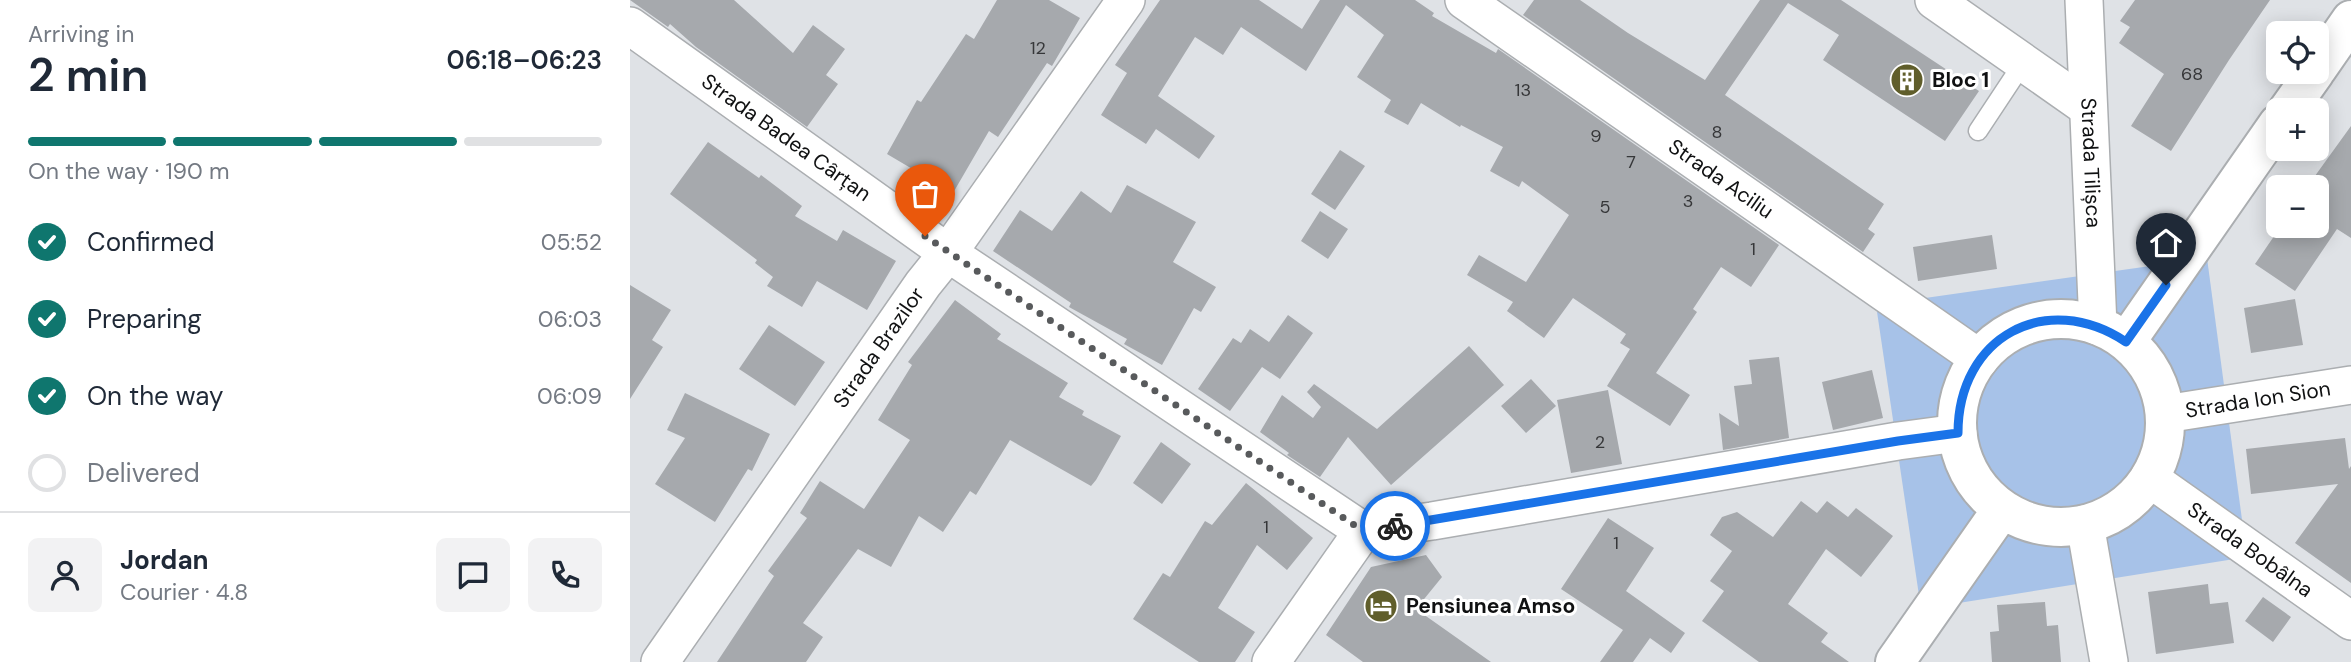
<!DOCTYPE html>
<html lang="en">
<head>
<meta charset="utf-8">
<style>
	body { margin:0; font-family:"DM Sans",sans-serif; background:#f2f2f3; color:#1f2937; height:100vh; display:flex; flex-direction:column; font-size:26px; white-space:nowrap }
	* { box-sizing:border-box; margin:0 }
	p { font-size:23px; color:#747a83 }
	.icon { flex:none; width:38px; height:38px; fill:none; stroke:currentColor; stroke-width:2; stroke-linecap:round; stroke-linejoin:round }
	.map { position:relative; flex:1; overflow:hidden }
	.sheet { display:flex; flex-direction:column; background:#fff; width:630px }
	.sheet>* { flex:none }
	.tools { position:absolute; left:1636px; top:21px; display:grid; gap:14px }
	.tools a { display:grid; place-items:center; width:63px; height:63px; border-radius:10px; background:#fff; box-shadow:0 4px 18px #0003; font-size:35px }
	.pin { position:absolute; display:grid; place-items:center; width:60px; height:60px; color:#fff; margin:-72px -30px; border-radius:50% 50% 50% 0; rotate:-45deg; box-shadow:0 0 7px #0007 }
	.pin .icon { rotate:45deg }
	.courier { position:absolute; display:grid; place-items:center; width:70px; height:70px; margin:-35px; border:5px solid #1a73e8; border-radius:50%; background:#fff; color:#222; box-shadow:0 2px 9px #0007 }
	.headline em { font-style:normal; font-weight:600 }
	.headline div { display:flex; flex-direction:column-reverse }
	.headline { display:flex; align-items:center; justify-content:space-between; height:119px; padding:0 28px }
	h1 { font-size:46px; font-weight:600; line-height:52px }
	.bar { display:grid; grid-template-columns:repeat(4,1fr); gap:10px 7px; align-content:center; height:84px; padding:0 28px }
	.bar i { height:9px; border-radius:5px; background:#e0e1e3 }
	.bar .selected { background:#0f766e }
	.bar p { grid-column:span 4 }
	.line { display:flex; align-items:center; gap:18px; padding:0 28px; border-top:2px solid #e0e1e3 }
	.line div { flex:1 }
	.round { display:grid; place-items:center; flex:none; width:74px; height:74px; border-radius:10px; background:#f2f2f3 }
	ol { padding:0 28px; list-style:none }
	li { display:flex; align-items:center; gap:21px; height:77px }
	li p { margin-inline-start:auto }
	li .icon { padding:7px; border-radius:50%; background:#0f766e; color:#fff; stroke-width:4 }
	li:last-child { color:#747a83 }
	li i { width:38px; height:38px; border:4px solid #e0e1e3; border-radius:50% }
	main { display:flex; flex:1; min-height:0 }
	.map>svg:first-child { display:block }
	.green { fill:#a7c2e8 }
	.building { fill:#a6a9ad }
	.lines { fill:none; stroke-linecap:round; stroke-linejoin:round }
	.lane-casing { stroke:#abaeb1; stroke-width:21 }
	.street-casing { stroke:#abaeb1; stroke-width:40 }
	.secondary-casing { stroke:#abaeb1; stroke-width:42 }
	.lane { stroke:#fff; stroke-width:18 }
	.street { stroke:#fff; stroke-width:37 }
	.secondary { stroke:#fff; stroke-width:38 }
	.done { stroke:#585a5c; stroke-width:7; stroke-dasharray:0 12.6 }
	.route { stroke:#1a73e8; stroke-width:9 }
	.labels { text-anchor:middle; stroke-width:6; stroke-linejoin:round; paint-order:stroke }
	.number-label { font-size:18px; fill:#363739 }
	.poi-label { font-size:21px; font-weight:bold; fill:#101112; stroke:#fff; text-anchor:start }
	.street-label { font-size:21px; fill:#101112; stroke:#fff }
</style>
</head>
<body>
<main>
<section class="sheet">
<div class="headline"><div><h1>2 min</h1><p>Arriving in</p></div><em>06:18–06:23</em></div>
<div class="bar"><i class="selected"></i><i class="selected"></i><i class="selected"></i><i></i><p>On the way · 190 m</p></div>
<ol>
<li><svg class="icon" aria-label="check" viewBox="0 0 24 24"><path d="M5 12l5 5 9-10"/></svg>Confirmed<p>05:52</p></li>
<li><svg class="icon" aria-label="check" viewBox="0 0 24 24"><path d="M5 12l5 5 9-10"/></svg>Preparing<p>06:03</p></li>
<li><svg class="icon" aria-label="check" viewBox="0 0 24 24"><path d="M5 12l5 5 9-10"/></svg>On the way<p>06:09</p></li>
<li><i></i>Delivered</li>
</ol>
<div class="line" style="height:126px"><a class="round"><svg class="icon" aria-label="person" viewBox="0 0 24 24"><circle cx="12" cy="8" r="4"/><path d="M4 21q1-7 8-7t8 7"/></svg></a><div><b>Jordan</b><p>Courier · 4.8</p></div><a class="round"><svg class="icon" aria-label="chat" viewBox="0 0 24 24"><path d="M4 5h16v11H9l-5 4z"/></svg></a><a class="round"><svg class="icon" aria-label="phone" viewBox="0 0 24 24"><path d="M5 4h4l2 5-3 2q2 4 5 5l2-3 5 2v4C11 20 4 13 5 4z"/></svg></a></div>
</section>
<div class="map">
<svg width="1721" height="662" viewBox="0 0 1721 662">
	<rect width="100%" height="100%" fill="#dfe2e6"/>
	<!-- green -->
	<path class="green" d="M1577 258 1617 557 1291 609 1246 305Z"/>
	<!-- building -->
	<path class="building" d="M0 0H104L163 53 183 25 215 49 196 75 208 84 177 127 66 47 40 24 38 27Z
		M367 0H419L450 18 422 66 417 63 368 137 359 131 323 193 257 154 287 100 291 102 336 34 344 39Z
		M530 0H629L672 29 690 0H785L804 13 802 16 866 53 868 49 1149 245 1121 287 1091 267 1063 309 1067 312 1026 373 1060 395 1040 426 977 386 1000 349 990 343 996 334 943 298 914 338 877 311 883 302 837 275 849 255 896 282 939 215 892 181 889 187 860 171 873 147 831 125 830 127 791 103 778 125 754 112 761 100 727 77 754 35 716 5 676 71 611 27 593 55 565 37 528 96 585 136 569 159 526 129 516 144 471 115 497 73 485 65Z
		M904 0H950L998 33 1075 80 1130 0H1211L1349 91 1315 141 1193 60 1209 35 1158 3 1095 95 1254 204 1238 229 1245 234 1233 252 893 15Z
		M1505 0H1640L1599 60 1541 151 1501 126 1534 74 1489 43 1500 27 1490 21Z
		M1721 126V238L1707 229 1665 291 1625 264 1651 226H1687V187H1677Z
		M78 142 129 178 131 175 172 206 165 216 207 241 213 230 266 261 237 310 187 281 172 307 137 286 143 277 125 263 127 260 40 194Z
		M710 150 735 166 705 210 681 194Z
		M497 185 566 222 543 262 586 287 571 312 564 308 532 365 494 344 497 339 439 307 441 303 363 251 390 210 422 231 451 191 481 213Z
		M690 211 718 229 698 259 671 241Z
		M1362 235 1367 269 1288 281 1283 247Z
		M0 285 41 310 22 340 33 347 0 399Z
		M1665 299 1673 345 1621 353 1614 308Z
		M325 300 371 334 367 339 438 383 429 397 454 411 452 415 491 436 466 480 461 486 380 440 346 495 340 491 313 532 289 516 261 567 228 549 173 623 193 637 176 662H87L144 576 138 571 177 518 170 513 190 481 234 509 280 440 248 420 282 365 278 362Z
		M658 315 683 333 650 379 632 367 600 411 568 389 603 338 611 343 620 329 639 342Z
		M139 325 195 362 165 406 109 369Z
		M839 346 874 385 761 485 718 437 690 477 657 455 659 453 630 432 652 395 683 418 691 407 677 392 684 384 747 429Z
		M1149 357 1159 438 1093 450 1089 413 1109 426 1104 386 1122 384 1119 360Z
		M1242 370 1253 418 1203 430 1192 382Z
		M901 379 926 406 896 433 871 406Z
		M978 390 992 464 941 473 927 400Z
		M55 393 140 434 122 471 118 469 85 522 25 484 55 438 37 430Z
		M1715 438 1719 469 1721 466V583L1665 543 1708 484 1621 494 1616 449Z
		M531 442 561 464 532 504 503 483Z
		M616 483 683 538 657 570 627 545 588 608 625 632 605 662H569L503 619 533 573 540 577 575 521 582 525Z
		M1171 501 1187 513 1197 501 1218 517 1226 508 1263 536 1231 577 1196 549 1158 604 1198 633 1191 642 1219 662H1129L1072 621 1094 591 1080 581 1102 551 1080 535 1092 517 1107 512 1143 537Z
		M978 518 1024 548 996 591 1055 633 1041 653 1020 638 1003 662H970L993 630 931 589Z
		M796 555 812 577 786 609 861 662H733L696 635 741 567Z
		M1578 584 1580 604 1598 602 1604 643 1526 654 1518 592Z
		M1633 597 1661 617 1643 642 1615 621Z
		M1415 602 1417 626 1428 625 1431 662H1362L1360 632 1369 631 1367 605Z"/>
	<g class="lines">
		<defs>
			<path id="lane" d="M1348 131 1393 63"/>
			<g id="street">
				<path id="s1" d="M834 0 1350 359"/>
				<path d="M1304 0 1457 107"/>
				<path id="s2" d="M1454 0 1468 326"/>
				<path id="s3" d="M0 26 318 253 733 531"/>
				<path id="s4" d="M1535 414 1721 385"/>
				<path id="s5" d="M1519 478 1721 621"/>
				<path d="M1455 524 1479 662"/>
				<path id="s6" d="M30 662 293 284 318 253 496 0"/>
				<path d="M641 662 733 531 802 521 1268 441 1328 433"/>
			</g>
			<path id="secondary" d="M1687 69 1721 20
				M1658 110 1685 72
				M1327 423a104 104 0 1 1 208 0a104 104 0 1 1-208 0Z
				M1496 342 1648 124
				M1265 662 1372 509"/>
		</defs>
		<!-- lane casing -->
		<use href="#lane" class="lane-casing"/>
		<!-- street casing -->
		<use href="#street" class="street-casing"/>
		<!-- secondary casing -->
		<use href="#secondary" class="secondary-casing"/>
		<!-- lane -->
		<use href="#lane" class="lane"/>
		<!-- street -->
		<use href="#street" class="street"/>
		<!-- secondary -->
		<use href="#secondary" class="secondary"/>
	</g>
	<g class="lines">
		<!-- done -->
		<path class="done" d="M295 236 733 531 765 526"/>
		<!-- route -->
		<path class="route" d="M765 526 1268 441 1328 433C1328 337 1416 289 1496 342L1536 285"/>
	</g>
	<!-- icons -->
	<defs>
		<symbol id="building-disc" viewBox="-11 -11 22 22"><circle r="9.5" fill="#605e2b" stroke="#fff"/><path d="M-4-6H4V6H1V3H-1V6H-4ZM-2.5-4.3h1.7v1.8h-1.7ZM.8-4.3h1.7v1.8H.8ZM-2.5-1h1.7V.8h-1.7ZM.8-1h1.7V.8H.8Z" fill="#fff"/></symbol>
		<symbol id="hotel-disc" viewBox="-11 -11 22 22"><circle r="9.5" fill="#605e2b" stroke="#fff"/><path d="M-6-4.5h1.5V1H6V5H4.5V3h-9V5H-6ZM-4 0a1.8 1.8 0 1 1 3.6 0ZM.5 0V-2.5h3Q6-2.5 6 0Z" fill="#fff"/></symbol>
	</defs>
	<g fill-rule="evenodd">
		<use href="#building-disc" x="1258" y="61" width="38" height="38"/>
		<use href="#hotel-disc" x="732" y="587" width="38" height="38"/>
	</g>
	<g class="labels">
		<!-- number labels -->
		<g class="number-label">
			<text x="408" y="54">12</text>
			<text x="1562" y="80">68</text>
			<text x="893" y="96">13</text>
			<text x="1087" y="138">8</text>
			<text x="966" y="142">9</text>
			<text x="1001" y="168">7</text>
			<text x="1058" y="207">3</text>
			<text x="975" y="213">5</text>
			<text x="1123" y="255">1</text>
			<text x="970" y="448">2</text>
			<text x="636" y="533">1</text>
			<text x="986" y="549">1</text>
		</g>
		<!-- poi labels -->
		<g class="poi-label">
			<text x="1302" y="87">Bloc 1</text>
			<text x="776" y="613">Pensiunea Amso</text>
		</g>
		<!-- street labels -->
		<g class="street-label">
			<text dy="7" stroke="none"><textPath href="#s3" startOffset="192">Strada Badea Cârțan</textPath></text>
			<text dy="7" stroke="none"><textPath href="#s2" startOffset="163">Strada Tilișca</textPath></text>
			<text dy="7" stroke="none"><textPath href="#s1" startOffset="313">Strada Aciliu</textPath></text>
			<text dy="7" stroke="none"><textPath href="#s6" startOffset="383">Strada Brazilor</textPath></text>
			<text dy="7" stroke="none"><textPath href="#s4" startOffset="94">Strada Ion Sion</textPath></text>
			<text dy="7" stroke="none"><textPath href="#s5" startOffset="124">Strada Bobâlna</textPath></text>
		</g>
	</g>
</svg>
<div class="tools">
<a><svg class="icon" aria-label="locate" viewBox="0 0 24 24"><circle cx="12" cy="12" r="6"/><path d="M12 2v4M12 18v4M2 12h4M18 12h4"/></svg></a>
<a>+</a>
<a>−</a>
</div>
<div class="pin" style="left:295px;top:236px;background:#ea580c"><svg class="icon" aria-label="bag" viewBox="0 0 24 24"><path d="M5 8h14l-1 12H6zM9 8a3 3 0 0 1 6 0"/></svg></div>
<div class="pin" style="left:1536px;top:285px;background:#1f2937"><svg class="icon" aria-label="home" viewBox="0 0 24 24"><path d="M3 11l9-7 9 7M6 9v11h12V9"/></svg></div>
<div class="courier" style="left:765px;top:526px"><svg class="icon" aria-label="bike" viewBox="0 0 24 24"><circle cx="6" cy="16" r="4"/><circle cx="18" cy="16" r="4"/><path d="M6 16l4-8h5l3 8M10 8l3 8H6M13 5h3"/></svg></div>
</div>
</main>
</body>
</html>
